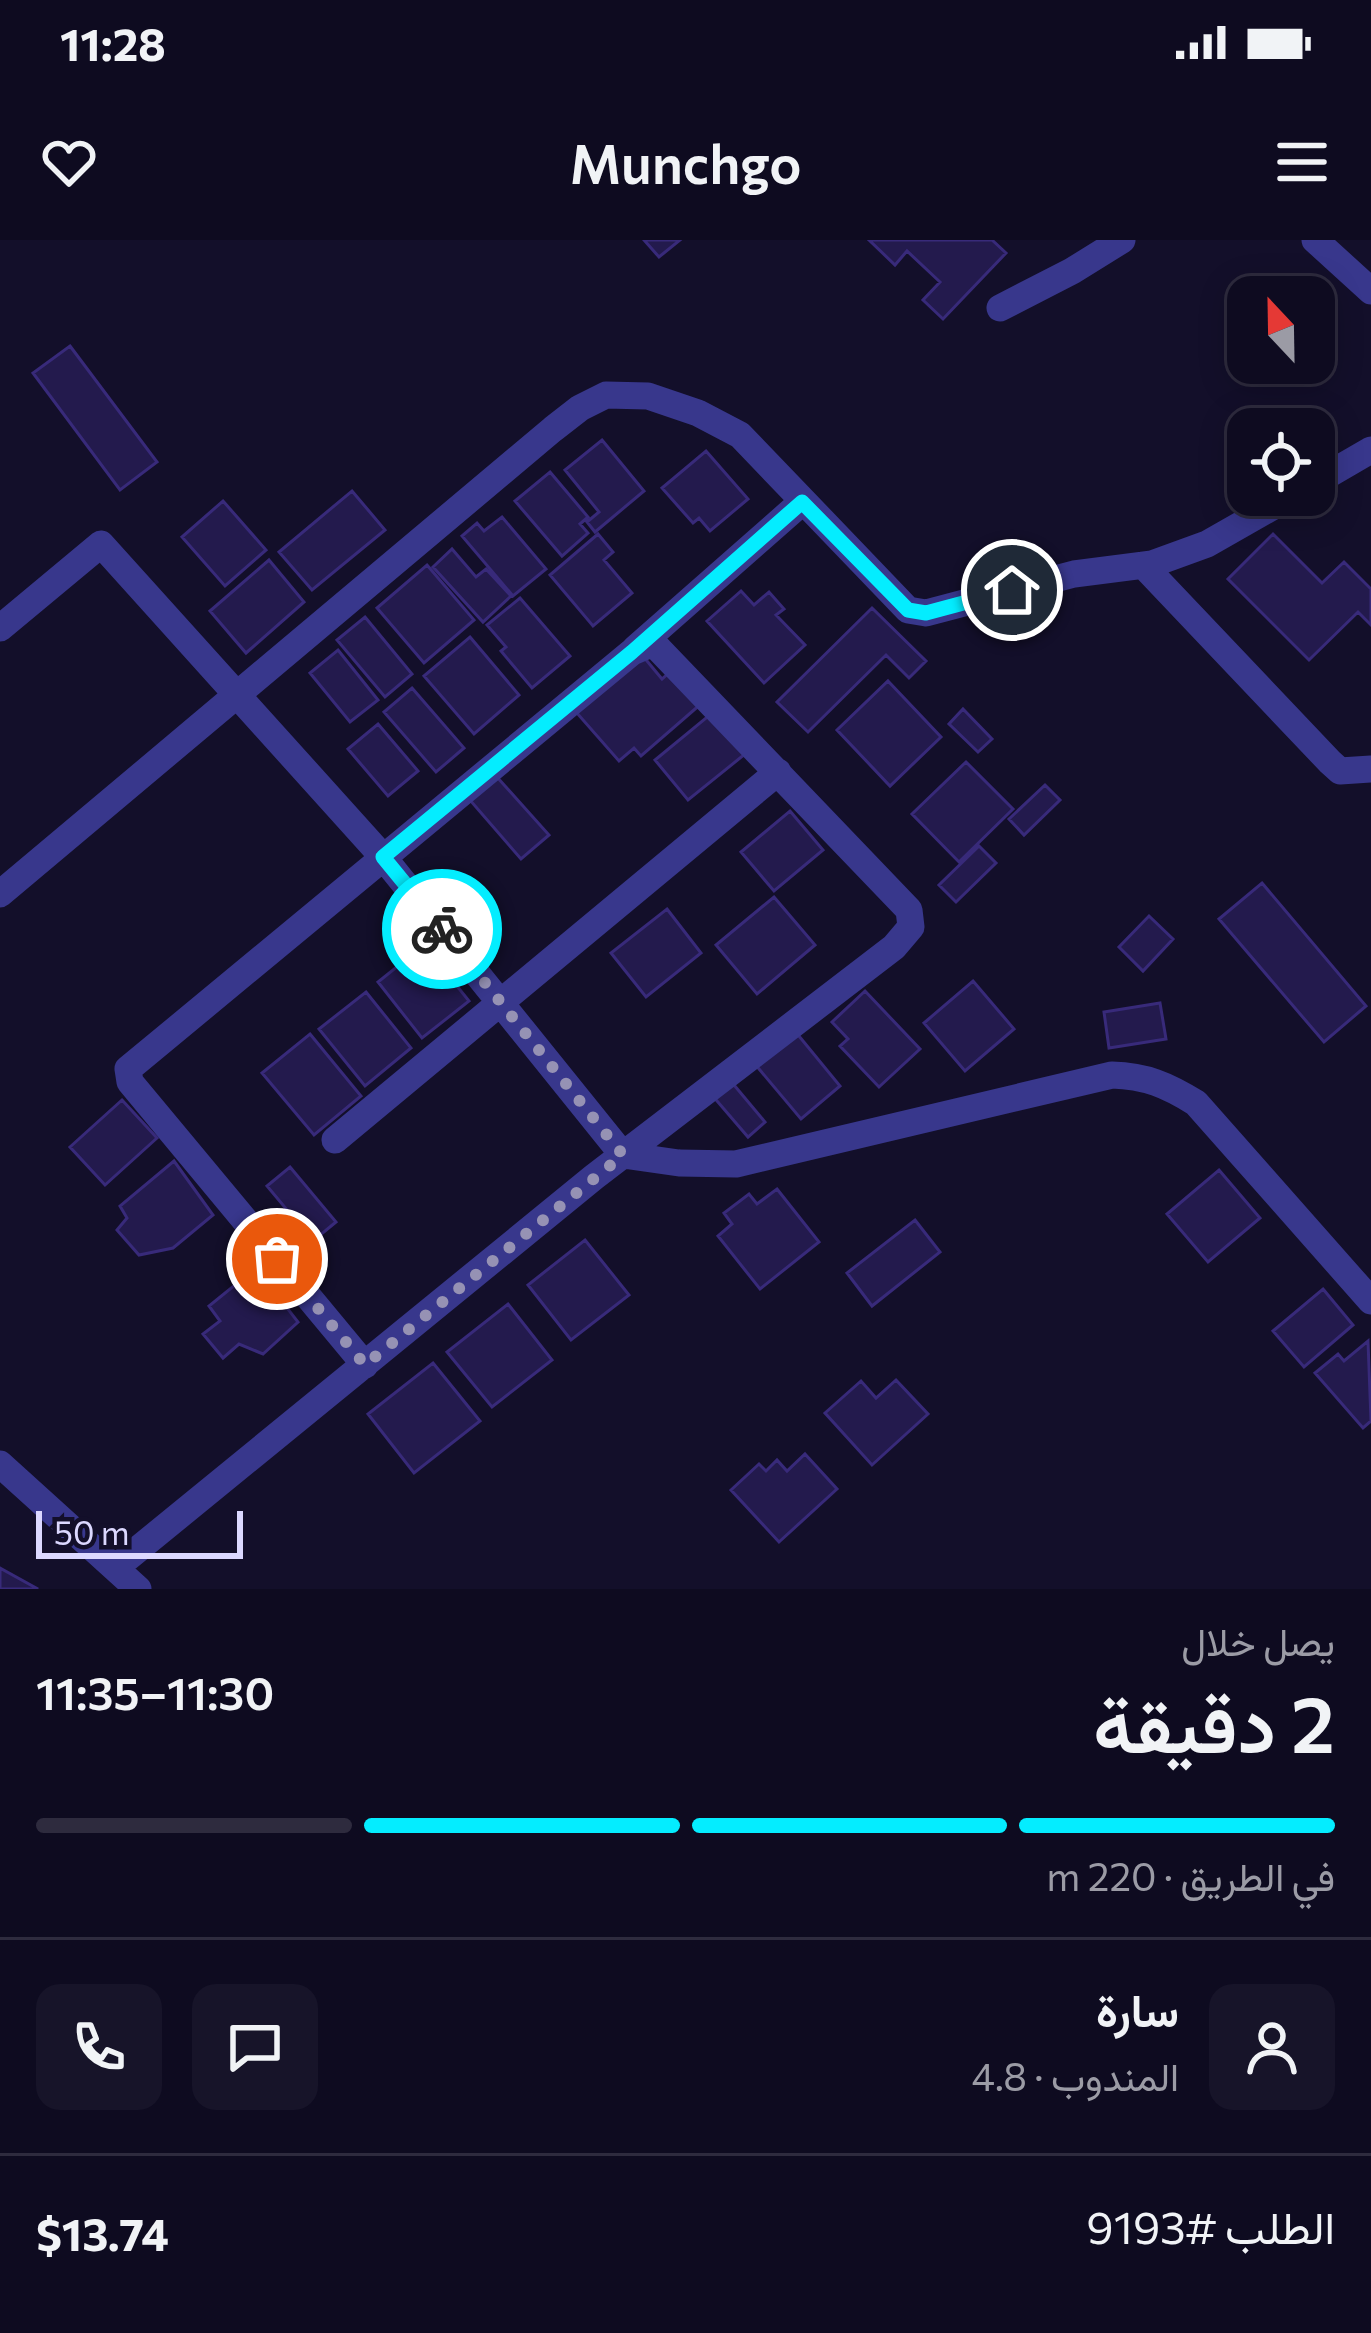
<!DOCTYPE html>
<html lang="ar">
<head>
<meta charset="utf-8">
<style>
	body { margin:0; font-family:Commissioner,Vazirmatn,sans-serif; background:#171429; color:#f1f3f6; direction:rtl; height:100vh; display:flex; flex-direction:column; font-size:45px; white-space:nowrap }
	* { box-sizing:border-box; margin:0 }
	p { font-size:39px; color:#9b9ba5 }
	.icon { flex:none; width:66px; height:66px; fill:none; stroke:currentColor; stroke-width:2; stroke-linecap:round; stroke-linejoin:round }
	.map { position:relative; height:1349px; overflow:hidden; direction:ltr }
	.drawer { display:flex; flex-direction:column; background:#0e0b20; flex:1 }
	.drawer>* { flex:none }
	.needle { width:78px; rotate:338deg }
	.tools { position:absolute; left:1227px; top:36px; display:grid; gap:24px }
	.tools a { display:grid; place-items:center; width:108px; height:108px; border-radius:24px; background:#0e0b20; box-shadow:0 6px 30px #0003,0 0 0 3px #2e2b3e; font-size:60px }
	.scale { position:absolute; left:36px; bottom:30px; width:207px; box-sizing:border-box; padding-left:12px; border:6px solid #dcd8ff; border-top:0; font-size:33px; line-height:42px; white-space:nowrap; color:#dcd8ff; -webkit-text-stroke:9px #130f2a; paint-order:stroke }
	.pin { position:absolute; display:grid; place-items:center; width:102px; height:102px; color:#fff; margin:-51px; border:6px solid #fff; border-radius:50%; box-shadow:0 3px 12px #0007 }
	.courier { position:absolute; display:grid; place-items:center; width:120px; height:120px; margin:-60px; border:9px solid #04edff; border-radius:50%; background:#fff; color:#222; box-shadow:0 3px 15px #0007 }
	.summary em { font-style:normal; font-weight:600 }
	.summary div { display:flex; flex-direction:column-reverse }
	.summary { display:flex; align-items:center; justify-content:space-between; height:204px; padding:0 36px }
	h1 { font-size:78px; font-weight:600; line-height:90px }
	.bar { display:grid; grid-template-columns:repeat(4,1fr); gap:18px 12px; align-content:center; height:144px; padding:0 36px }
	.bar i { height:15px; border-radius:9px; background:#2e2b3e }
	.bar .active { background:#04edff }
	.bar p { grid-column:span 4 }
	.line { display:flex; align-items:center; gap:30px; padding:0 36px; border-top:3px solid #2e2b3e }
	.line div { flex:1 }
	.round { display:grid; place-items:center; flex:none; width:126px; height:126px; border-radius:24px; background:#171429 }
	.status { display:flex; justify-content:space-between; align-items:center; height:84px; padding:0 60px; background:#0e0b20; direction:ltr }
	.status svg { height:33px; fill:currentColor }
	header { display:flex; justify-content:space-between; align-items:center; height:156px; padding:0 36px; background:#0e0b20; font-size:54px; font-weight:600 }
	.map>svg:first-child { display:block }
	.building { fill:#231a4d; stroke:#382a7a; stroke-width:3 }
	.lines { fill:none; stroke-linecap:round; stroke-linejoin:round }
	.minor { stroke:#38378c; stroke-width:27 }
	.done { stroke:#9692b4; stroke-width:12; stroke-dasharray:0 21.6 }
	.route { stroke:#04edff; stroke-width:15 }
</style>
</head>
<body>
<div class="status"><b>11:28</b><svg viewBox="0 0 49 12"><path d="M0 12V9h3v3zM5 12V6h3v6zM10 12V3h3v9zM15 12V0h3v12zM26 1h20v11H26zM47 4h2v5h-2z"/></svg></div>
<header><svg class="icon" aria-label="menu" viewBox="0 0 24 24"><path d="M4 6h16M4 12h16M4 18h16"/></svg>Munchgo<svg class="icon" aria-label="heart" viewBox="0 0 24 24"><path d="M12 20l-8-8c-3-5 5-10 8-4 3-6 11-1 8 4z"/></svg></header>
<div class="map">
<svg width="1371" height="1349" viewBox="0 0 1371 1349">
	<rect width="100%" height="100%" fill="#130f2a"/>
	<!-- building -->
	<path class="building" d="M644 0H680L659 17Z
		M869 0H992L1006 13 943 79 923 60 940 42 907 11 895 25Z
		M70 106 157 222 120 250 33 133Z
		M602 200 644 251 595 292 587 282 599 272 565 230Z
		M706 211 748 259 710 291 699 278 693 283 662 248Z
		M550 232 588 277 580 284 588 293 562 316 515 261Z
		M352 251 385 290 312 350 279 312Z
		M223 261 266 310 225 346 182 297Z
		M502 277 546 329 513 356 462 296 477 283 484 291Z
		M598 294 613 312 604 320 632 353 593 386 550 335Z
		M1273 294 1322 343 1344 322 1371 349V385L1358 372 1309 420 1228 339Z
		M452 309 476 337 486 329 511 356 483 382 433 327Z
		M269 320 304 362 246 413 210 371Z
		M427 325 474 380 424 423 377 368Z
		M741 351 754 365 769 352 784 369 776 375 805 405 764 443 707 381Z
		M520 358 570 416 532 448 501 411 506 407 487 385Z
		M872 368 926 421 909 438 886 415 808 492 777 462Z
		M365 377 412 434 385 457 337 400Z
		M470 397 519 455 474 494 424 436Z
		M338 410 378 460 350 482 310 433Z
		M642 415 662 439 673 429 702 463 641 516 634 508 619 521 576 472Z
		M888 441 941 497 890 546 837 490Z
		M412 448 464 508 436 532 384 472Z
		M963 469 992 499 978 512 949 484Z
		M712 473 745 514 688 560 655 520Z
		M378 484 418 531 388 556 348 509Z
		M966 522 1013 569 959 622 912 574Z
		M496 536 549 595 521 619 469 559Z
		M1045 545 1060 560 1024 595 1009 579Z
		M790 571 823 610 774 651 741 612Z
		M979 606 996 623 956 662 939 645Z
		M1262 643 1366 766 1324 802 1219 679Z
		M774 657 815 705 757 754 716 705Z
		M667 669 701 713 646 757 611 713Z
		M1149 676 1173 699 1143 731 1119 707Z
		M424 705 469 761 422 798 378 742Z
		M973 741 1014 789 965 831 924 783Z
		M865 751 920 809 879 847 840 806 848 799 832 782Z
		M366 752 411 808 365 846 319 789Z
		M1160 763 1166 799 1109 808 1104 772Z
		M794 790 840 846 801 879 754 823Z
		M310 794 361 856 314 895 262 833Z
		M729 839 765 882 748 897 711 854Z
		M122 860 157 898 105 945 70 907Z
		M174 921 213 975 173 1008 139 1015 117 990 127 978 120 966Z
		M290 927 336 982 313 1001 267 946Z
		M1219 930 1260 978 1208 1022 1167 974Z
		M777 949 819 1002 760 1049 718 996 732 984 724 973 749 954 757 964Z
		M915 980 940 1012 872 1066 847 1033Z
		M585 1000 629 1055 571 1100 528 1045Z
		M256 1028 298 1082 263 1114 239 1104 223 1118 203 1094 220 1081 209 1066Z
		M1323 1049 1353 1085 1304 1127 1273 1091Z
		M508 1064 552 1120 492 1167 447 1112Z
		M1368 1101 1371 1181 1363 1188 1315 1133 1338 1114 1344 1121Z
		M433 1123 480 1181 414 1233 368 1174Z
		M896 1140 928 1174 872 1225 825 1173 861 1141 876 1158Z
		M805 1214 837 1249 779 1302 731 1250 759 1224 766 1231 777 1220 787 1231Z
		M0 1328 38 1349H0Z"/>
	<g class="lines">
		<!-- minor -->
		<path class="minor" d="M1315 0 1371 51
			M1000 68 1072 31 1122 0
			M1314 243 1371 210
			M1143 325 1330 522 1340 531 1371 529
			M0 388 101 304 383 617 623 915 679 923 736 924 1112 835C1146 836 1167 845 1196 863L1371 1061
			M635 409 802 262
			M0 654 553 189 580 168 606 155 648 156 698 173 740 195 908 370 926 373 1074 334 1152 324 1207 304 1293 255
			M335 900 778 532
			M0 1224 138 1349
			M115 1328 594 937 894 707 911 687 909 670 653 403 632 412 128 829 130 842 365 1125"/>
	</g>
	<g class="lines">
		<!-- done -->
		<path class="done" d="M277 1019 365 1125 623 915 442 689"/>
		<!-- route -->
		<path class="route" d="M442 689 383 617 632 412 802 262 908 370 926 373 1012 350"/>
	</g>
</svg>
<div class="tools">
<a><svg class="needle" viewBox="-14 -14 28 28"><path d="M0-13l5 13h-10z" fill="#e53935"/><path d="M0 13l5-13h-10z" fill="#9b9ba5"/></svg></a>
<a><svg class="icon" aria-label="locate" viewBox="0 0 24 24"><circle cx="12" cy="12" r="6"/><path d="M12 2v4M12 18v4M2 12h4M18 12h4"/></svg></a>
</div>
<div class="scale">50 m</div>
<div class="pin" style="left:277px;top:1019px;background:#ea580c"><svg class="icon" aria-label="bag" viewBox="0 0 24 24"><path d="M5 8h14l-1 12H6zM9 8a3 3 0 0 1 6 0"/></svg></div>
<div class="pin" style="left:1012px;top:350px;background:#1f2937"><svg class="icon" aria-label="home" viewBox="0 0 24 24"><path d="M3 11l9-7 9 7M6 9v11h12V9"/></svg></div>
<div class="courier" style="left:442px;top:689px"><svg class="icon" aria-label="bike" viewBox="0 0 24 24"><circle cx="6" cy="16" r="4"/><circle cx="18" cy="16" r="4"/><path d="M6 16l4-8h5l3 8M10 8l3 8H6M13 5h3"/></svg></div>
</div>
<section class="drawer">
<div class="summary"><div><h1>2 دقيقة</h1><p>يصل خلال</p></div><em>11:30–11:35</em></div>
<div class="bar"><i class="active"></i><i class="active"></i><i class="active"></i><i></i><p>في الطريق · 220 m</p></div>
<div class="line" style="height:216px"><a class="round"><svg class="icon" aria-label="person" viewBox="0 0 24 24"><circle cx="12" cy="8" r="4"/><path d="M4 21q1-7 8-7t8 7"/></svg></a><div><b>سارة</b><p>المندوب · 4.8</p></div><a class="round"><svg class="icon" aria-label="chat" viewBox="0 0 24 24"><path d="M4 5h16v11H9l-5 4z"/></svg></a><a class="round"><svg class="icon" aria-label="phone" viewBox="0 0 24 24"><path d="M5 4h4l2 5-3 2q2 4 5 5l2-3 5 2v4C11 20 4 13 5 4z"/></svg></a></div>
<div class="line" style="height:156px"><div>الطلب #9193</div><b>$13.74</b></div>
</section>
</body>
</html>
